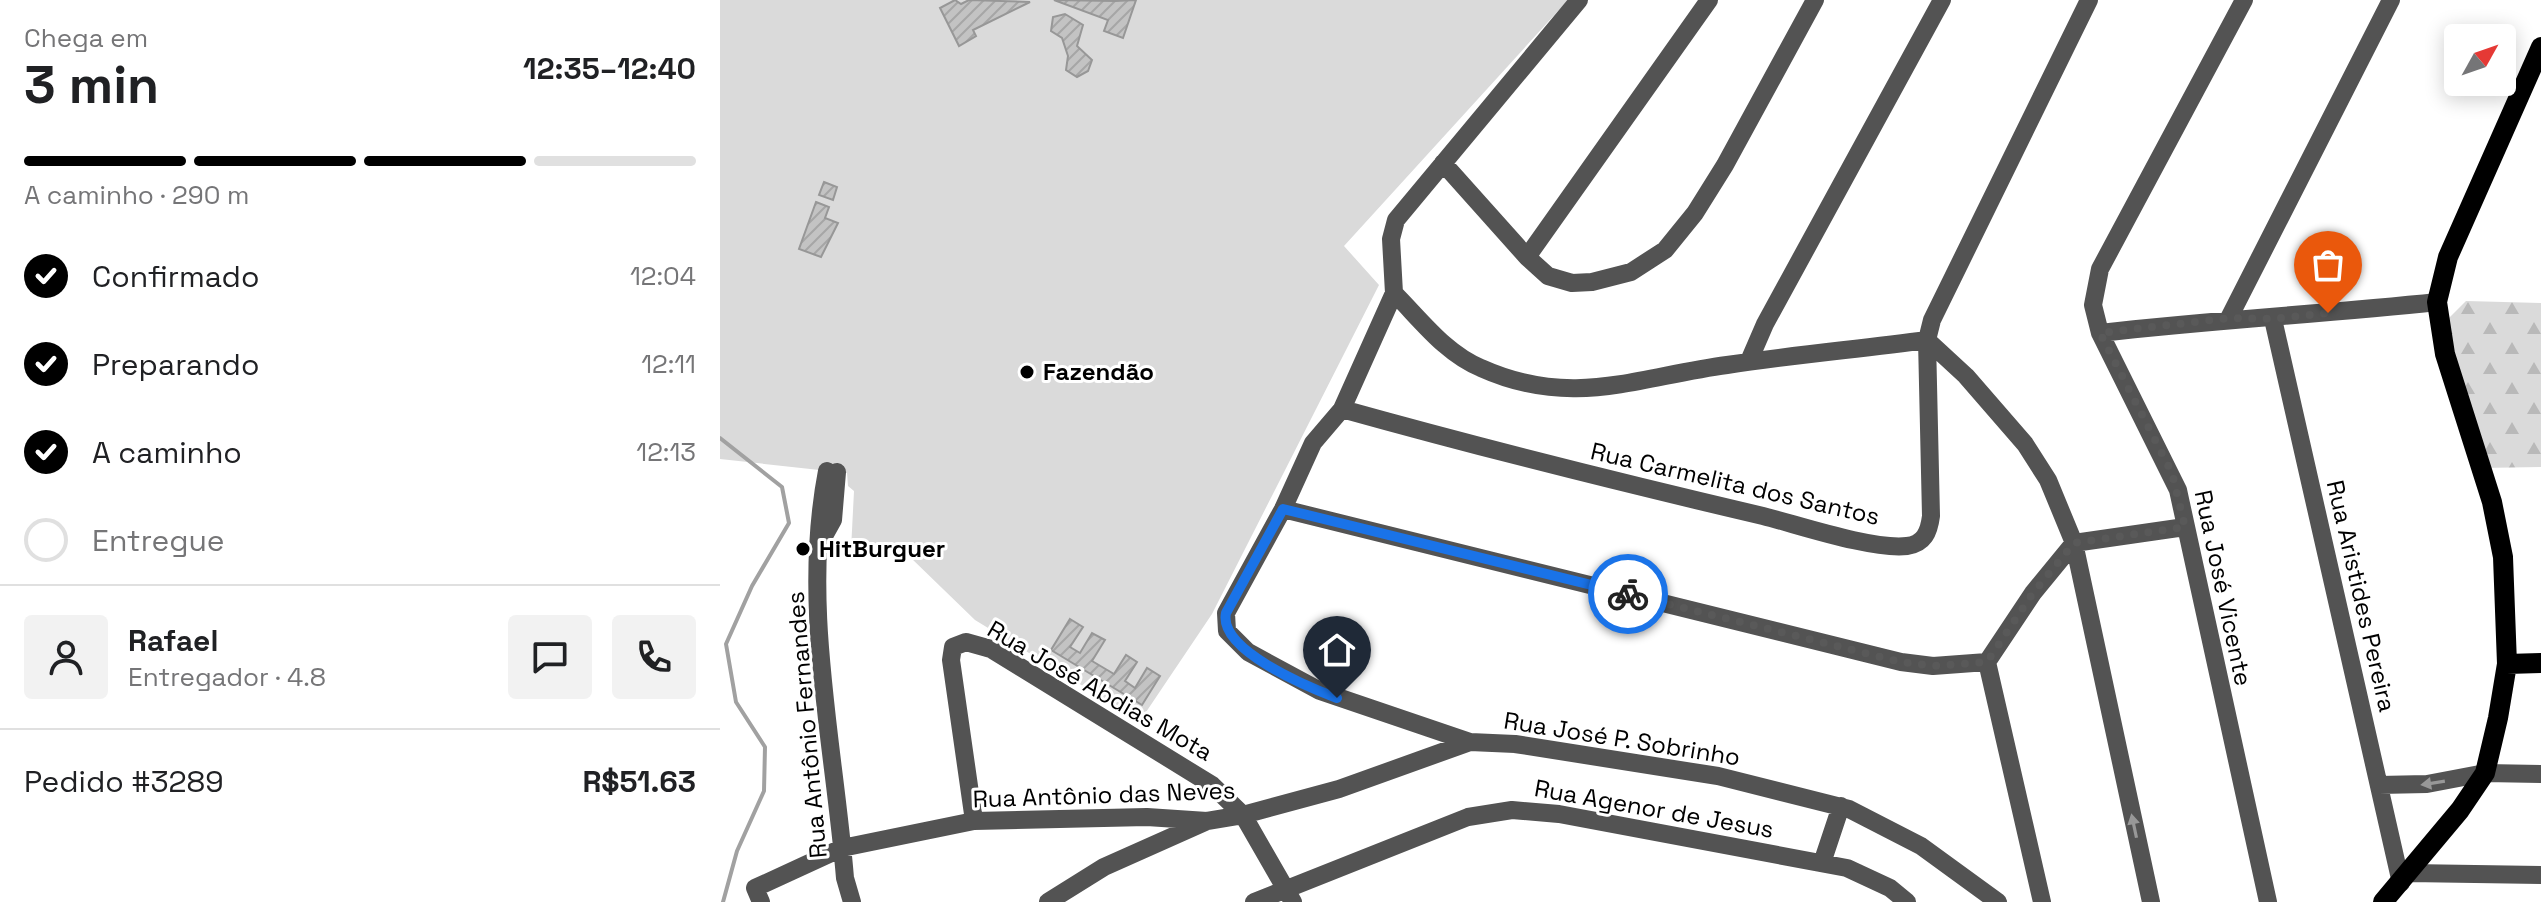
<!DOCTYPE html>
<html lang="pt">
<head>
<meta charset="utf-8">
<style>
	body { margin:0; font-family:"Space Grotesk",sans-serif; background:#f2f2f2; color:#202124; height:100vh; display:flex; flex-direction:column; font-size:30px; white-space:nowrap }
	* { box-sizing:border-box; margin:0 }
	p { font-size:26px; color:#757577 }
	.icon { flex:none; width:44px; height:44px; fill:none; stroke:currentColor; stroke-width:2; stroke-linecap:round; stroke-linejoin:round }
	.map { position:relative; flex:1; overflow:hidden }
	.drawer { display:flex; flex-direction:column; background:#fff; width:720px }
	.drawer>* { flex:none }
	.needle { width:52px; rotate:50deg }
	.tools { position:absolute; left:1724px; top:24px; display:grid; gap:16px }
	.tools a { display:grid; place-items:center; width:72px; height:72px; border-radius:8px; background:#fff; box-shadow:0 4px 20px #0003; font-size:40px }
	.pin { position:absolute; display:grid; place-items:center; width:68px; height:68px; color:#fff; margin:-82px -34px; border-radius:50% 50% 50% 0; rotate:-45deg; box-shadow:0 0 8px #0007 }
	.pin .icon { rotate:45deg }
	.courier { position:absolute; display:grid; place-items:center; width:80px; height:80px; margin:-40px; border:6px solid #1a73e8; border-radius:50%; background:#fff; color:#222; box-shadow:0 2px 10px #0007 }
	.head em { font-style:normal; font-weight:700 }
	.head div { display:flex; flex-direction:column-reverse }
	.head { display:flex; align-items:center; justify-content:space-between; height:136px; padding:0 24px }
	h1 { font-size:52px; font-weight:700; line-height:60px }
	.bar { display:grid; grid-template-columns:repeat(4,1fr); gap:12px 8px; align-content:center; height:96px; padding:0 24px }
	.bar i { height:10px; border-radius:6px; background:#e0e0e0 }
	.bar .current { background:#000 }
	.bar p { grid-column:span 4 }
	.line { display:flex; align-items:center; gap:20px; padding:0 24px; border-top:2px solid #e0e0e0 }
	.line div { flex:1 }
	.round { display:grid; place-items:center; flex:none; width:84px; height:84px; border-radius:8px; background:#f2f2f2 }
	ol { padding:0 24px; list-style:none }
	li { display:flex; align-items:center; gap:24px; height:88px }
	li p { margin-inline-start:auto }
	li .icon { padding:8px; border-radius:50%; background:#000; color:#fff; stroke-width:4 }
	li:last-child { color:#757577 }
	li i { width:44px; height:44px; border:4px solid #e0e0e0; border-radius:50% }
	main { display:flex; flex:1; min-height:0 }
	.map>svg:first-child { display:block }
	.green { fill:#dadada }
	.forest { fill:url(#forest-firs) }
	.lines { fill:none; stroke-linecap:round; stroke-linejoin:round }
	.stream { stroke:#a1a1a1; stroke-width:4 }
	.building { fill:url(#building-hatch); stroke:#979797; stroke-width:2 }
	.minor { stroke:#535353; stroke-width:18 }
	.major { stroke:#000; stroke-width:20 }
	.oneway { fill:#989898 }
	.done { stroke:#595959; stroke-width:8; stroke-dasharray:0 14.4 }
	.route { stroke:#1a73e8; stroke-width:10 }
	.poi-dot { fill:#000; stroke:#fff; stroke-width:3 }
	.labels { text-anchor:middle; stroke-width:6; stroke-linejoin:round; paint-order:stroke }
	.poi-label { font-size:24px; font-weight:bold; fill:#000; stroke:#fff; text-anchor:start }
	.street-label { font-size:24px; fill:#000; stroke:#fff }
</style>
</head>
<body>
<main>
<section class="drawer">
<div class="head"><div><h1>3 min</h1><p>Chega em</p></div><em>12:35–12:40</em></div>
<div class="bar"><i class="current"></i><i class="current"></i><i class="current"></i><i></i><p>A caminho · 290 m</p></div>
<ol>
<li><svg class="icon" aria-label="check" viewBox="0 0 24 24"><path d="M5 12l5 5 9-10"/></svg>Confirmado<p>12:04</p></li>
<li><svg class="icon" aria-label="check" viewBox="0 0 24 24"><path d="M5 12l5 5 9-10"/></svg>Preparando<p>12:11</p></li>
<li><svg class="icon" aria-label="check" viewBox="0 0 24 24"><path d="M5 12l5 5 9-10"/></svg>A caminho<p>12:13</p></li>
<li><i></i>Entregue</li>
</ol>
<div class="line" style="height:144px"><a class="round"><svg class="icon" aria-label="person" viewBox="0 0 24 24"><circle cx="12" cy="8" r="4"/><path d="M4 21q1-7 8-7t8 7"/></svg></a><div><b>Rafael</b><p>Entregador · 4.8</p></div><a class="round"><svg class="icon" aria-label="chat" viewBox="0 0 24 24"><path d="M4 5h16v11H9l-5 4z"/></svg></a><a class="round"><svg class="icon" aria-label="phone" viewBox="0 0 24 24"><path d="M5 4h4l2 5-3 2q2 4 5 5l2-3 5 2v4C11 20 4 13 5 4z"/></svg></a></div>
<div class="line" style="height:104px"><div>Pedido #3289</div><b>R$51.63</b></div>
</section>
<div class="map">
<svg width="1821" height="902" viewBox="0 0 1821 902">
	<defs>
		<pattern id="forest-firs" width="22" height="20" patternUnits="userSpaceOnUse" patternTransform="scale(2)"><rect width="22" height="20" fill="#dadada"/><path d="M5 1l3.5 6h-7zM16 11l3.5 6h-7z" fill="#b9b9b9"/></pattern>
		<pattern id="building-hatch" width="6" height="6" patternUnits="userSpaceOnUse" patternTransform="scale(2)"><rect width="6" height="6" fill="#c3c3c3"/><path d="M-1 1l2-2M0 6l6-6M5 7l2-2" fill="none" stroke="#a6a6a6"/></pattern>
	</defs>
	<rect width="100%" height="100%" fill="#fff"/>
	<!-- green -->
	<path class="green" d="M0 0H848L624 246 659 285 492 614 420 721 255 620 191 558 131 550 134 491 128 486 127 473 0 459Z"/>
	<!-- forest -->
	<path class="forest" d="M1746 301 1821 303V467L1760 468 1719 328Z"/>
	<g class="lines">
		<!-- stream -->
		<path class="stream" d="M0 438 62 487 69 523 32 586 6 644 16 702 45 747 44 791 17 851 3 902"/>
	</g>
	<!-- building -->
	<path class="building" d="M235 0 241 4 249 0 310 2 253 30 256 36 239 46 220 8Z
		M334 0 395 1 416 0 403 38 384 31 388 20Z
		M345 14 363 25 357 46 372 60 368 71 357 77 346 70 348 56 342 38 331 31 333 17Z
		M104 182 117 187 113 200 99 195Z
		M96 202 109 207 105 218 118 223 101 257 79 249Z
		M350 619 363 627 350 647 360 653 372 633 385 640 372 661 394 674 406 655 417 662 405 681 415 688 427 668 440 676 422 705 331 650Z"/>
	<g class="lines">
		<!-- minor -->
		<path class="minor" d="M859 0 676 220 671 239 674 293 622 409 593 443 563 509 506 613 507 631 528 652 600 691 750 742 795 744 998 776 1129 809 1201 846 1278 902
			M1524 0 1380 269 1373 305 1380 333 1458 490 1548 902
			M723 163 807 257 828 276 852 283 872 282 911 272 945 250 975 213 1005 165 1095 0
			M807 257 989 0
			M674 293C701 320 725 353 761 368 852 409 917 377 1007 365 1073 355 1140 349 1207 340
			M1509 318 1671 0
			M1553 319 1681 883
			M1380 333C1492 320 1604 314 1717 302
			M1207 340 1246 376 1305 444 1328 480 1354 543 1431 902
			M1029 361 1045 324 1222 0
			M622 409C762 448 902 483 1043 516 1079 525 1152 550 1187 546 1204 544 1209 532 1211 516L1207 340 1212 320 1369 0
			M107 471C81 605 114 743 125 878L132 902
			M563 509 1181 662 1213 666 1267 662
			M103 538 113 520 117 472
			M1354 543 1465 527
			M1267 662 1322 902
			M1267 662 1313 593 1354 543
			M1659 785 1707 784 1765 773 1821 774
			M254 821 231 660 233 647 246 642 271 649 492 785 523 815 573 902
			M1102 863 1121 806
			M1689 873 1821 875
			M41 902 35 888 122 848 254 821 427 817 487 821 523 815 619 789 750 742
			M328 902 384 867 485 822
			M534 902 748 817 792 810 839 814 1127 868 1170 888 1187 902"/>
		<!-- major -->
		<path class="major" d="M1787 664 1821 663
			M1663 902 1740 810 1765 773 1778 718 1787 664 1783 557 1772 502 1725 354 1717 302 1728 257 1821 47"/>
	</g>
	<!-- one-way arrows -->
	<defs><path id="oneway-solid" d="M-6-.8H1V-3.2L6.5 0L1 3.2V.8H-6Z" transform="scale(2)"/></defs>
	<g class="oneway">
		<use href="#oneway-solid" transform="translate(1713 783) rotate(171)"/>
		<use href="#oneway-solid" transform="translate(1414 826) rotate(-102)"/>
	</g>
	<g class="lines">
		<!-- done -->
		<path class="done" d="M908 594 1181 662 1213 666 1267 662 1313 593 1354 543 1465 527 1452 473 1380 333 1509 318 1553 319 1608 313"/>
		<!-- route -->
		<path class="route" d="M617 698C588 687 498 650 506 613L563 509 908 594"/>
	</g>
	<!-- markers -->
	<g class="poi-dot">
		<circle cx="307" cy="372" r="8"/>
		<circle cx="83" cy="549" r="8"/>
	</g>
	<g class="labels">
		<!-- poi labels -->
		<g class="poi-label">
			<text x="323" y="380">Fazendão</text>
			<text x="99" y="557">HitBurguer</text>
		</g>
		<!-- street labels -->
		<g class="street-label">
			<text transform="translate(1015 484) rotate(13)" y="8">Rua Carmelita dos Santos</text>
			<text transform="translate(1503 588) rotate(78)" y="8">Rua José Vicente</text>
			<text transform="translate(1641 596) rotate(77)" y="8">Rua Aristides Pereira</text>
			<text transform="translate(380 691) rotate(30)" y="8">Rua José Abdias Mota</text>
			<text transform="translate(87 725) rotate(-95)" y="8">Rua Antônio Fernandes</text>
			<text transform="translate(902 739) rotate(9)" y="8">Rua José P. Sobrinho</text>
			<text transform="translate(384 795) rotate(-2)" y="8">Rua Antônio das Neves</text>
			<text transform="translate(934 809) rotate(10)" y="8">Rua Agenor de Jesus</text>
		</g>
	</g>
</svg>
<div class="tools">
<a><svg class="needle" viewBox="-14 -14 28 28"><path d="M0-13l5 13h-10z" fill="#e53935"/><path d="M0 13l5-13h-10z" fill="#757577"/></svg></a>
</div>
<div class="pin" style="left:1608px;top:313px;background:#ea580c"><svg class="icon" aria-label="bag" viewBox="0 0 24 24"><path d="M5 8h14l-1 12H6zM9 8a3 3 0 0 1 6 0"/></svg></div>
<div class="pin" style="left:617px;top:698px;background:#1f2937"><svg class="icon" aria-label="home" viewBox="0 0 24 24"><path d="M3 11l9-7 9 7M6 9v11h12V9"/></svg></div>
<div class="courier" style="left:908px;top:594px"><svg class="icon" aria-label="bike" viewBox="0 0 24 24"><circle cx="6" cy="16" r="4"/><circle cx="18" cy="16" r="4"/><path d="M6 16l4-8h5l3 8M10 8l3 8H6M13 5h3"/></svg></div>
</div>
</main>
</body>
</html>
